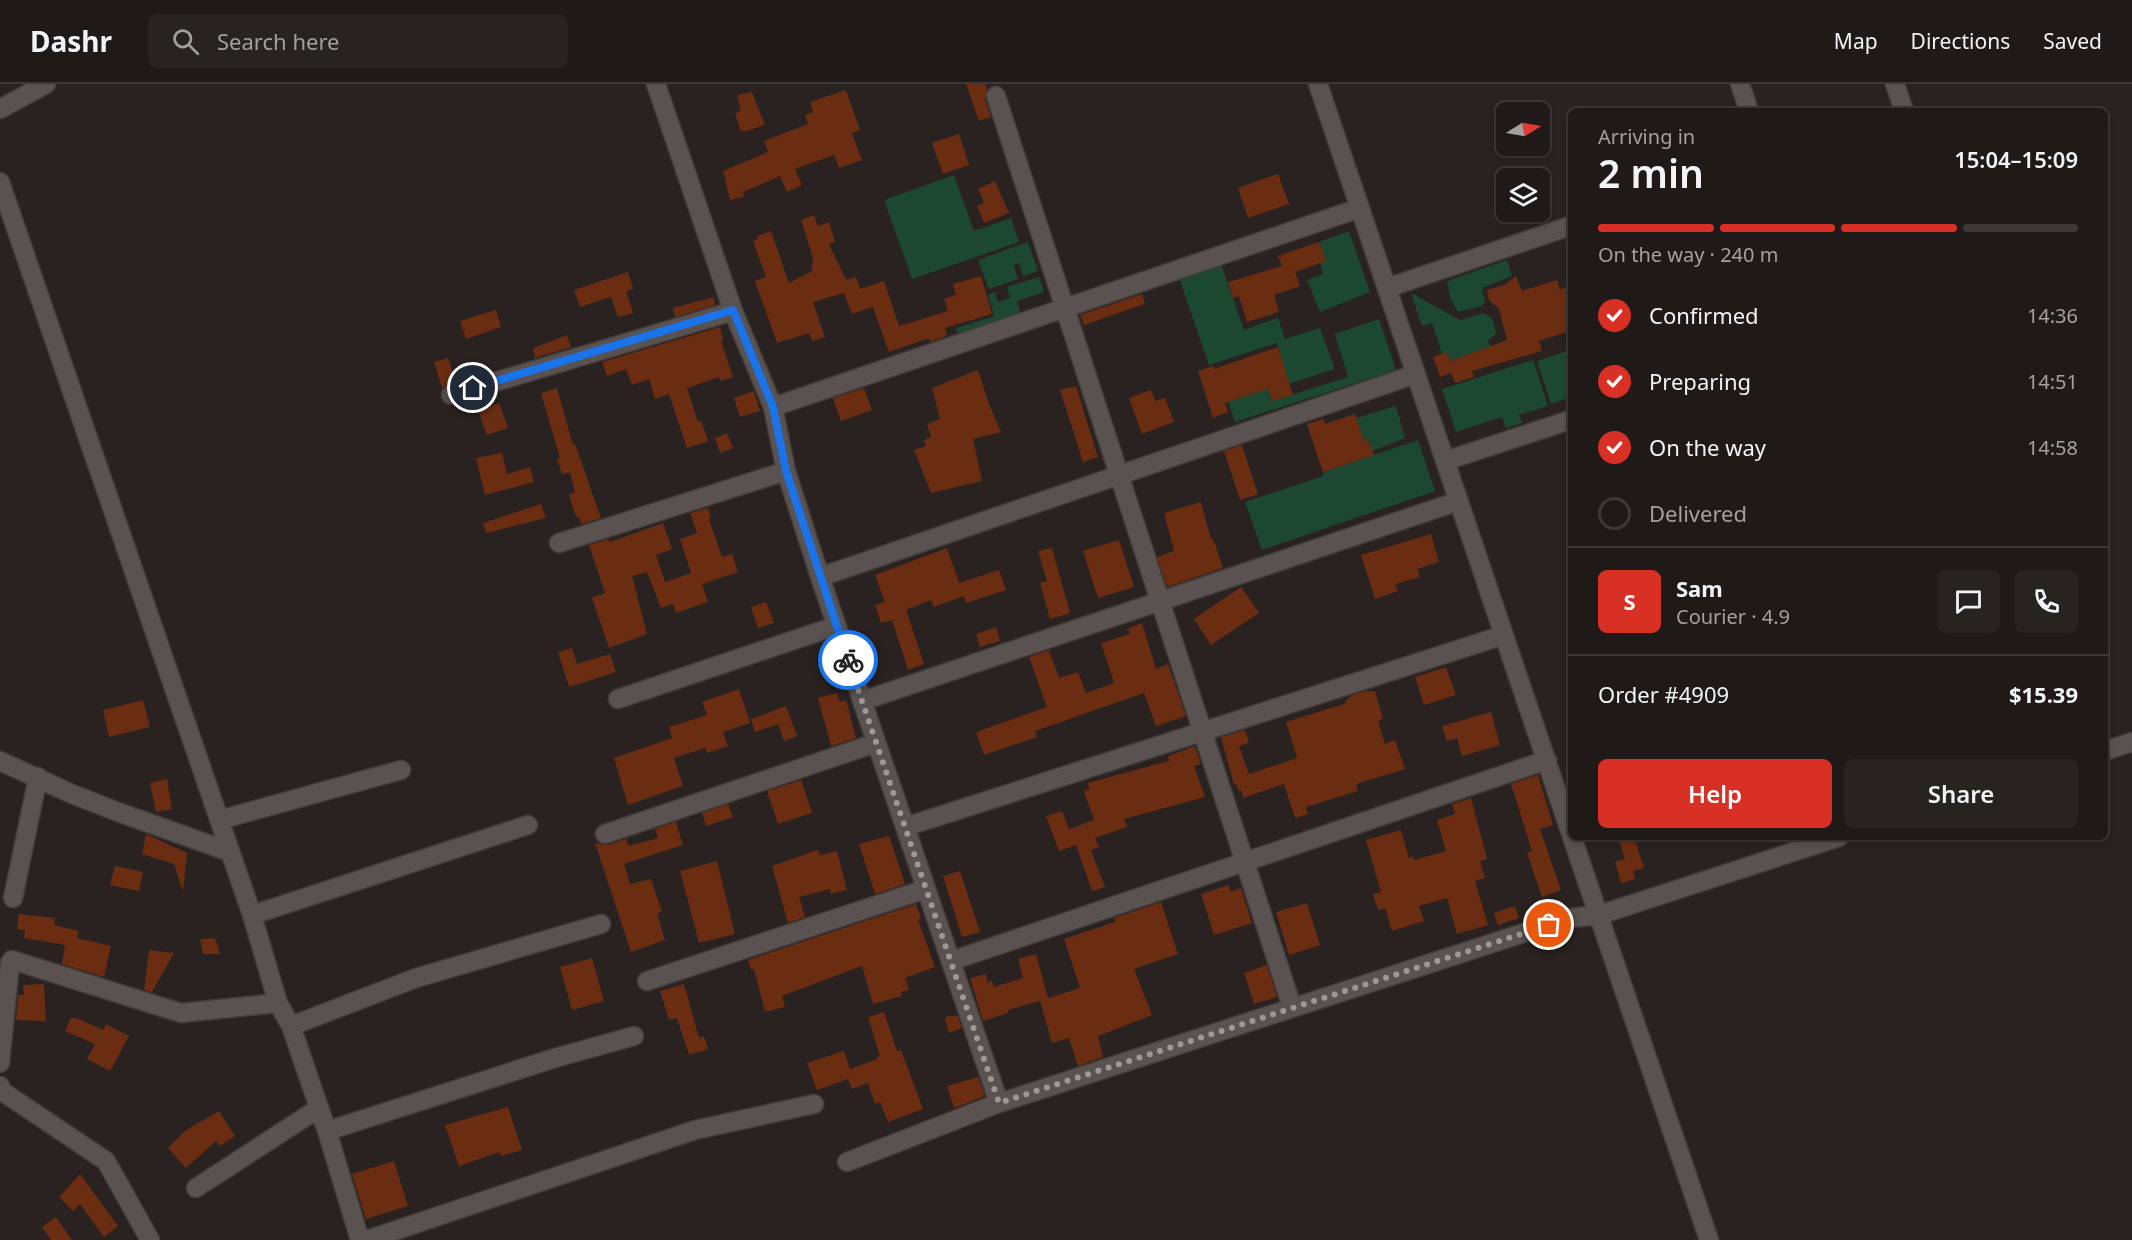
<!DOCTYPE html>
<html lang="en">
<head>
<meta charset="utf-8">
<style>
	body { margin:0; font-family:"Noto Sans",sans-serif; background:#272321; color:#f1f3f6; height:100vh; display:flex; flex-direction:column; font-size:22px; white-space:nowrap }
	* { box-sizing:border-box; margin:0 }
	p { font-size:20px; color:#a1a1a2 }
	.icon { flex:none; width:33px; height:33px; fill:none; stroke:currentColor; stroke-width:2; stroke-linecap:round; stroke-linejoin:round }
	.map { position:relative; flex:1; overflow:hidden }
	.panel { position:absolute; left:1568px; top:24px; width:540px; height:732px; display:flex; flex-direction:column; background:#1f1a18; border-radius:9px; box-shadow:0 3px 9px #0003,0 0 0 2px #3c3837 }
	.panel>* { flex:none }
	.needle { width:39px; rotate:79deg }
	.fabs { position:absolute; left:1496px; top:18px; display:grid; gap:12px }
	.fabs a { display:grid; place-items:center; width:54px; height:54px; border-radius:9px; background:#1f1a18; box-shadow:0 3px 9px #0003,0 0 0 2px #3c3837; font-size:30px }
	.pin { position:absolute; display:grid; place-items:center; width:51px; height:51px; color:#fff; margin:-26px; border:3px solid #fff; border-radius:50%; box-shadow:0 2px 6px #0007 }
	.courier { position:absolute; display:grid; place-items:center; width:60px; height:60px; margin:-30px; border:4px solid #1a73e8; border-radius:50%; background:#fff; color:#222; box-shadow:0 2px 8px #0007 }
	.head em { font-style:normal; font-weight:600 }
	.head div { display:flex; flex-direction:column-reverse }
	.head { display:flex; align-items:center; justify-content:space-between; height:102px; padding:0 30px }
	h1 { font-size:39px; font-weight:600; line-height:45px }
	.bar { display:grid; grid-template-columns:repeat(4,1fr); gap:9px 6px; align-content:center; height:72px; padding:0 30px }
	.bar i { height:8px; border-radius:4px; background:#3c3837 }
	.bar .on { background:#d93025 }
	.bar p { grid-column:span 4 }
	.line { display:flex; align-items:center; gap:15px; padding:0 30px; border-top:2px solid #3c3837 }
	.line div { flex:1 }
	.round { display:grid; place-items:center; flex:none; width:63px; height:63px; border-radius:9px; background:#272321 }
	ol { padding:0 30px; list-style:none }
	li { display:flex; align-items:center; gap:18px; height:66px }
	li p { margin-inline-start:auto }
	li .icon { padding:6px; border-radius:50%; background:#d93025; color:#fff; stroke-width:4 }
	li:last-child { color:#a1a1a2 }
	li i { width:33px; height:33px; border:3px solid #3c3837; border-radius:50% }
	.button { display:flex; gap:12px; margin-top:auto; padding:12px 30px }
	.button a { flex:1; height:69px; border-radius:9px; background:#d93025; color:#fff; font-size:24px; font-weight:600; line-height:69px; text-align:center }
	.button a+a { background:#272321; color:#f1f3f6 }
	header { display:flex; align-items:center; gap:36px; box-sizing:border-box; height:84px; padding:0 30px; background:#1f1a18; border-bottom:2px solid #3c3837 }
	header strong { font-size:28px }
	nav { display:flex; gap:33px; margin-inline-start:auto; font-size:21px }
	.search { width:420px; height:54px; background:#272321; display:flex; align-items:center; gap:15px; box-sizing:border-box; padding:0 21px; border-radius:9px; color:#a1a1a2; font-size:22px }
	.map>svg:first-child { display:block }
	.green { fill:#1c4832 }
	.building { fill:#6a2d12 }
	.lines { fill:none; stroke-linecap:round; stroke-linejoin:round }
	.street-casing { stroke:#413d3b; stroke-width:21 }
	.street { stroke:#5a5250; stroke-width:18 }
	.done { stroke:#9d9896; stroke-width:6; stroke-dasharray:0 10.8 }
	.route { stroke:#1a73e8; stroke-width:8 }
</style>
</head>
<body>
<header>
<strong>Dashr</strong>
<div class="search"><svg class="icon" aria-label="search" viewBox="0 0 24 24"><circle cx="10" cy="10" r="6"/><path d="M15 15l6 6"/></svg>Search here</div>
<nav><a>Map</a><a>Directions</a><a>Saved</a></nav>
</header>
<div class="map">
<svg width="2132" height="1156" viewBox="0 0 2132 1156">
	<rect width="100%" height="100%" fill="#292220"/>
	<!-- green -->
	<path class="green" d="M954 91 974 147 1011 134 1019 158 912 195 884 116Z
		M1349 147 1370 208 1320 228 1307 196 1323 190 1320 179 1325 177 1319 158Z
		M1028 158 1038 187 1023 192 1019 179 1014 181 1018 195 989 205 978 176Z
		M1507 176 1512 192 1482 204 1485 217 1482 222 1458 228 1451 216 1447 197Z
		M1221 180 1244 246 1278 234 1285 255 1320 244 1335 285 1282 302 1275 279 1282 277 1277 259 1209 281 1179 194Z
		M1039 193 1044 208 1017 217 1022 234 959 253 956 244 994 232 988 211 995 208 998 218 1010 214 1007 203Z
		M1411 209 1460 236 1484 229C1493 233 1495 240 1496 250L1488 257 1491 262 1450 277 1447 268 1442 270 1432 239 1422 242Z
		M1379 235 1396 286 1235 338 1221 297 1229 295 1237 315 1267 303 1272 317 1348 293 1335 250Z
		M1570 266V313L1551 320 1537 277Z
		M1533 276 1548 322 1519 331 1522 339 1506 344 1502 333 1456 348 1442 305Z
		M1396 322 1405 354 1372 367 1369 356 1364 357 1356 334Z
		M1418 356 1435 407 1262 466 1245 418 1323 392V388Z"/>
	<!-- building -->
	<path class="building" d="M966 0H985L987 5 985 15 991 33 979 37Z
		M846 6 860 46 852 49 862 76 839 84 834 71 795 85 802 101 787 108 780 92 743 108 744 113 730 116 723 87 768 68 764 57 808 40 805 31 813 28 810 18Z
		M752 8 765 41 747 47H741L735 29 741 27 737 11Z
		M959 50 969 81 943 90 932 59Z
		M1278 90 1289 120 1248 134 1238 104Z
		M995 97 1009 129 984 139 977 122 984 119 978 105Z
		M814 131 818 142 829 138 835 158 829 160 846 196 856 193 860 205 884 197 899 242 948 227 944 215 956 211 953 200 981 192 992 230 945 244 947 252 930 258 929 254 889 268 873 223 852 230 844 209 813 218 825 253 812 257 809 249 777 259 755 197 766 193 753 157 758 155 757 152 771 147 789 199 812 187 813 174 801 136Z
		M1319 158 1326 177 1295 188 1300 202 1274 211 1279 228 1247 238 1239 212 1233 214 1228 198 1282 182 1278 172Z
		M628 188 633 205 626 207 633 229 618 233 611 213 580 223 574 206Z
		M1516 192 1522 207 1557 196 1560 206 1570 200V247L1539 257 1542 267 1472 287 1474 293 1455 299 1451 289 1440 293 1433 273 1447 268 1450 277 1507 256 1499 225 1489 216 1487 206 1504 201Z
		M1142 210 1145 220 1084 241 1080 231Z
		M714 213 715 221 675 233 673 224Z
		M496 226 501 243 466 255 460 237Z
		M720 243 723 256 721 257 733 293 721 297 719 293 687 304 698 338 701 337 708 357 687 364 669 310 655 315 649 295 632 301 626 285 607 292 602 278Z
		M567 251 571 263 535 274 533 264Z
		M1278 263 1293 311 1272 317 1268 305 1225 319 1228 328 1213 334 1198 287 1213 282 1214 285Z
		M448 274 456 298 442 304 434 278Z
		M978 286 989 320 1001 348 973 355 982 397 931 409 914 366 926 362 924 356 931 353 927 340 940 335 932 304Z
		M1076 302 1098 373 1083 378 1060 306Z
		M557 304 573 361 575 360 601 434 581 440 579 433H576L569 411 575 408 570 389 562 390 557 375 560 374 541 309Z
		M864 304 872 326 841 337 833 314Z
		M1151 306 1155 317 1165 314 1174 338 1142 350 1129 314Z
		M754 307 760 327 740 333 734 314Z
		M499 319 508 344 487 351 478 326Z
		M1355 330 1364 357 1368 355 1374 371 1323 388 1307 340 1324 335 1325 340Z
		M727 349 733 364 720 369 715 354Z
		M1242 361 1258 410 1240 416 1224 367Z
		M502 369 507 390 530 383 534 398 485 411 476 374Z
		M1201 418 1211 455 1213 454 1223 484 1167 503 1157 473 1174 467 1164 429Z
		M541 420 546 434 486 449 483 439Z
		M708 424 711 434 709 435 722 473 732 470 738 488 702 500 708 518 676 529 673 520 661 524 647 488 632 492 647 550 609 564 592 514 605 509 589 461 608 455 610 458 663 439 672 465 656 471 665 498 691 489 680 455 697 449 690 429Z
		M1431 450 1439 478 1417 485 1420 493 1395 500 1398 507 1375 515 1361 471Z
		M1119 456 1134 503 1098 514 1083 467Z
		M947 464 959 499 999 486 1006 506 966 519 964 512 934 523 931 516 906 526 924 580 908 586 892 536 881 539 875 521 885 518 875 491Z
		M1052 464 1070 529 1050 535 1040 499 1047 497 1038 467Z
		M1241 503 1259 529 1211 561 1194 535Z
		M766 518 774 539 758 544 751 523Z
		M1142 539 1156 585 1168 580 1186 632 1156 642 1144 609 1035 647 1037 653 984 671 976 648 1047 623 1029 573 1049 566 1059 594 1078 588 1086 609 1114 599 1101 559 1130 550 1128 544Z
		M996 543 1000 557 980 563 976 550Z
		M572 564 577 580 610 570 616 588 569 603 558 568Z
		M1446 583 1456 611 1424 621 1415 593Z
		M739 605 750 639 723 648 728 662 707 669 705 664 674 674 683 702 628 721 614 674 672 654 669 643 707 631 702 618Z
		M1365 607H1375L1383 635 1378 637 1385 660 1395 656 1405 685 1356 700 1358 707 1306 723 1308 730 1295 734 1284 700 1243 714 1241 706 1239 707 1236 700 1234 701 1221 653 1245 646 1249 659 1239 662 1249 690 1297 674 1286 638 1344 620 1350 612Z
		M837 609 840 618 846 616 856 654 831 662 818 614Z
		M143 616 150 643 109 653 103 626Z
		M786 622 797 652 784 657 778 640 755 648 751 635Z
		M1491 628 1500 661 1462 672 1457 654 1447 657 1442 642Z
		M1195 662 1201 680 1194 682 1205 713 1124 735 1127 743 1095 754 1099 763 1091 766 1105 803 1092 807 1076 761 1059 767 1046 732 1062 727 1069 745 1094 736 1084 707 1090 705 1087 699 1169 677 1168 672Z
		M1538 691 1553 741 1540 745 1561 806 1542 813 1527 769 1532 767 1511 700Z
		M167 695 172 725 156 728 150 699Z
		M801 696 812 729 778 740 767 707Z
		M1471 714 1487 775 1480 777 1485 794 1475 797 1488 841 1457 850 1447 814 1419 822 1424 837 1392 847 1385 824 1378 826 1373 810 1381 808 1366 756 1401 746 1409 774 1413 772 1414 776 1446 767 1437 736 1455 730 1452 720Z
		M728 720 733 733 706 742 702 729Z
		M676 738 683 761 624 780 630 800 651 795 662 828 657 829 665 856 631 868 595 759 608 761 626 755 629 762 658 754 655 745Z
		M146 750 187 769 183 807 174 780 142 770Z
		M889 752 905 800 875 810 859 760Z
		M1618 753H1634L1644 784 1633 787 1635 795 1621 799 1615 778 1625 775Z
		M818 766 820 771 837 767 847 806 831 810 830 805 799 813 805 833 788 839 772 782Z
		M717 777 735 850 699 859 680 787Z
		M115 782 143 788 139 807 110 801Z
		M960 787 980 848 962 853 943 792Z
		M1229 801 1231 808 1241 804 1252 839 1214 851 1201 810Z
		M1161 818 1178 870 1134 885 1152 931 1098 952 1103 973 1078 982 1069 954 1052 959 1040 917 1008 926V929L983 937 970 894 986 890 988 899 992 897 994 903 1023 894 1018 875 1036 870 1048 914 1080 904 1064 855 1115 838 1114 834Z
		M1307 819 1320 861 1289 871 1276 828Z
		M916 820 921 834 918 836 935 883 905 894 909 906 901 908 902 912 873 920 862 882 782 912 785 923 765 928 754 885 751 886 748 876Z
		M1515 822 1519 834 1498 841 1494 829Z
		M19 830 55 834 54 841 79 847 77 854 111 862 104 893 62 880 65 861 24 854 25 846 17 845Z
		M215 854 220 870H203L200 855Z
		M149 866 174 869 152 908 144 906Z
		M592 874 604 917 572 926 560 883Z
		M1267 881 1277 913 1254 920 1244 889Z
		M44 900 46 937 16 936 18 911H24L23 901Z
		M684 900 699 954 704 952 708 965 689 971 677 934 669 936 660 907Z
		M884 928 897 967 901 966 923 1025 888 1038 880 1018 875 1020 868 999 852 1005 848 995 817 1006 807 979 844 967 850 985 877 975V973L880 972 868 933Z
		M957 931 962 944 949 949 945 933Z
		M71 934H76L103 946 106 940 129 952 110 987 87 975 95 960 65 947Z
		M978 993 985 1012 954 1024 947 1002Z
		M508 1023 522 1066 501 1072 500 1068 459 1082 445 1041Z
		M219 1027 235 1052 220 1062 216 1057 186 1084 168 1064 185 1047Z
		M394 1077 408 1122 366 1135 352 1090Z
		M80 1090 118 1142 104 1153 80 1120 73 1127 59 1113Z
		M56 1133 72 1156H51L42 1143Z"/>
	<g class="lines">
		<defs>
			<path id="street" d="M656 0 733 227 773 323 786 387 820 493 999 1019
				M1318 0 1570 747
				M1740 0 1749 27
				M1895 0 1904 27
				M996 12 1292 923
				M0 25 46 0
				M0 98 252 831 278 919 291 942 327 1047 360 1156
				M1387 204 1570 142
				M451 311 733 227
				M773 323 1360 124
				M1445 377 1570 336
				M559 459 786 387
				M820 493 1416 290
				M618 615 836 542
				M862 617 1459 417
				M2104 667 2132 658
				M0 677 72 710 118 728 230 768
				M219 736 401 686
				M905 743 1504 551
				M605 750 876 659
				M1572 753 1709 1156
				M13 814 38 693
				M252 831 528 741
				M951 877 1547 676
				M647 897 926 805
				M291 942 416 894 601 840
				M0 979 10 879 12 876 181 929 278 919
				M0 1002 3 1008 106 1077 150 1156
				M327 1047 555 974 634 952
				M847 1078 999 1019 1570 834 1599 831 1839 753
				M196 1104 319 1024
				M367 1156 695 1046 814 1020"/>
		</defs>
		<!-- street casing -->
		<use href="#street" class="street-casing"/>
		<!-- street -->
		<use href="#street" class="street"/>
	</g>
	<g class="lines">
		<!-- done -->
		<path class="done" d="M848 576 999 1019 1549 841"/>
		<!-- route -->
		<path class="route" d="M473 304 733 226 773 323 786 387 848 576"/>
	</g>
</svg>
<div class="fabs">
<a><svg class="needle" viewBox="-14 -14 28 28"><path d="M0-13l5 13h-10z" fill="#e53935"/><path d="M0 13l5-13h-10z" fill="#a1a1a2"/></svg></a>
<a><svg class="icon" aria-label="layers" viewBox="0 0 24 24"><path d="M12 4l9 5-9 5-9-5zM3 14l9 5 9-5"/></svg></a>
</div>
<div class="pin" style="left:1549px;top:841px;background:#ea580c"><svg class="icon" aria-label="bag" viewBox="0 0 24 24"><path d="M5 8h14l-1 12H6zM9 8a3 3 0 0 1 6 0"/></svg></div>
<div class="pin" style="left:473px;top:304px;background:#1f2937"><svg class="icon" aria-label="home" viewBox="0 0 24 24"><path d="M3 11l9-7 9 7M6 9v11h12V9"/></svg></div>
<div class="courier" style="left:848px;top:576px"><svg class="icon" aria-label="bike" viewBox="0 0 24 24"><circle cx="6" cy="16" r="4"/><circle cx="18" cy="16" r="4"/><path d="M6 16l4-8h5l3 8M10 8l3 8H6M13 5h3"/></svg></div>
<section class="panel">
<div class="head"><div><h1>2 min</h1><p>Arriving in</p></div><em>15:04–15:09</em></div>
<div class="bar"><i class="on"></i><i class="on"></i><i class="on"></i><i></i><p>On the way · 240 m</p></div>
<ol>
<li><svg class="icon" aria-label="check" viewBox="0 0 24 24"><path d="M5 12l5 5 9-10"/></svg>Confirmed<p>14:36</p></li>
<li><svg class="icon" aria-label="check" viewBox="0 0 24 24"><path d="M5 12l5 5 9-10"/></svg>Preparing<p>14:51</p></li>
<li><svg class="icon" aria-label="check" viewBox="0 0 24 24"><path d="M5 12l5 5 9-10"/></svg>On the way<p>14:58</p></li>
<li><i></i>Delivered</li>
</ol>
<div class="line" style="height:108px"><b class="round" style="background:#d93025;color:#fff">S</b><div><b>Sam</b><p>Courier · 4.9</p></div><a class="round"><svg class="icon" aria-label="chat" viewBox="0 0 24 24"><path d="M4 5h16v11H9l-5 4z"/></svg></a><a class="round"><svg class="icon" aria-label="phone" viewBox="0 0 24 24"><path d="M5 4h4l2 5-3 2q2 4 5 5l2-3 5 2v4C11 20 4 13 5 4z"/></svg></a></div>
<div class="line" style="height:78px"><div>Order #4909</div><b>$15.39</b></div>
<div class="button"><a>Help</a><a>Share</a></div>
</section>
</div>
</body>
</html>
